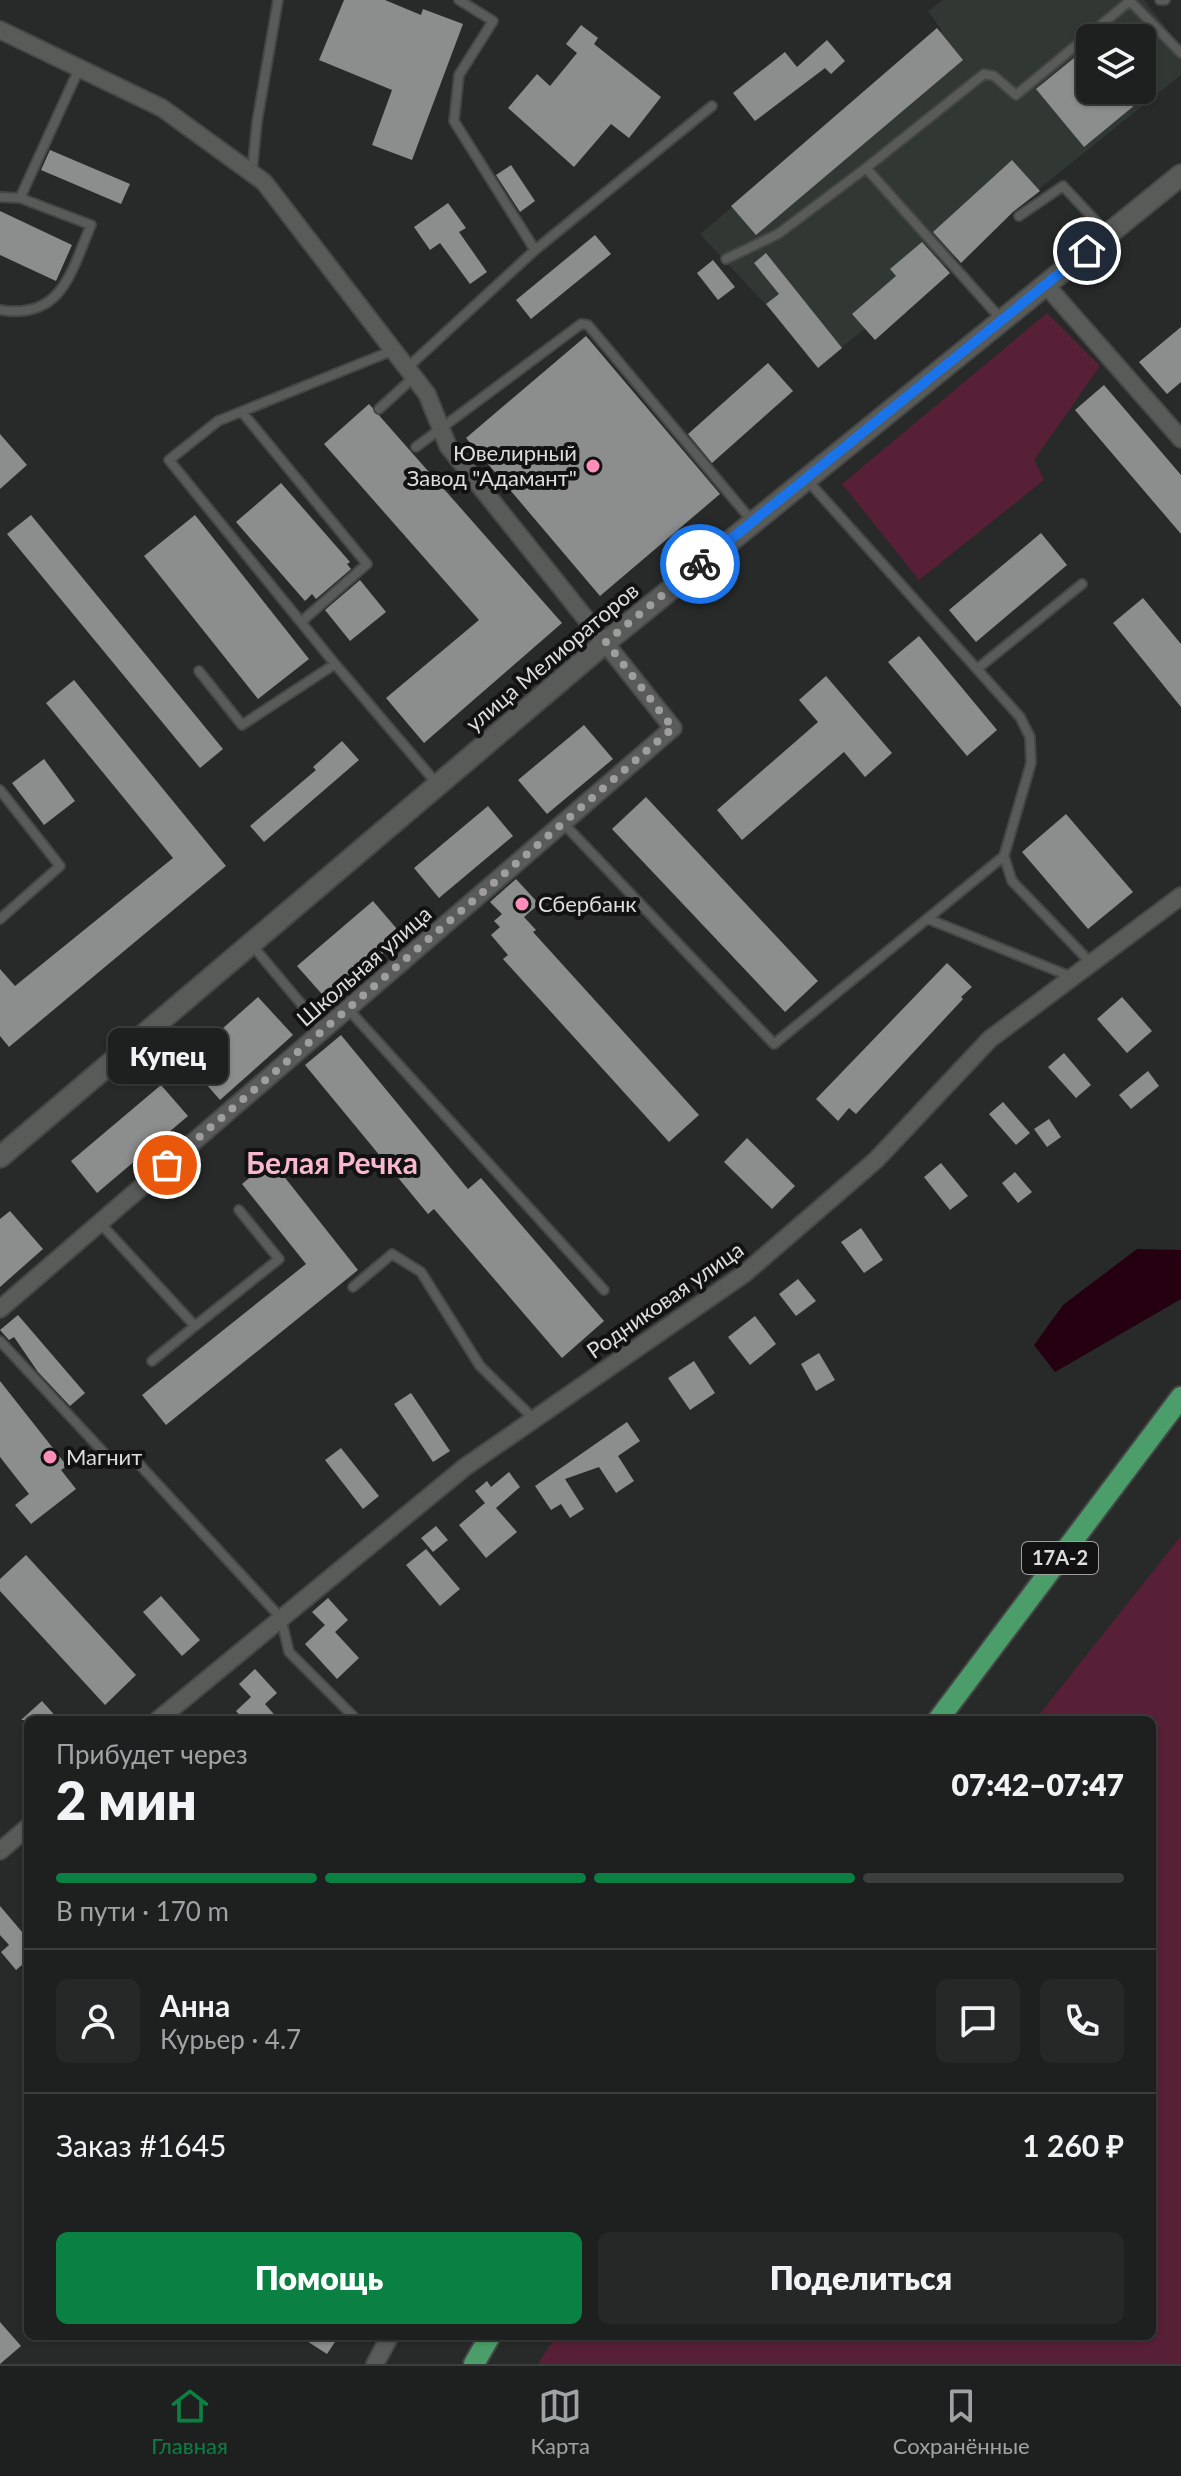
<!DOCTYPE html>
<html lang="ru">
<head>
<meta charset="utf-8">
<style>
	body { margin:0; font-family:Lato,sans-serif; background:#252827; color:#f1f3f6; height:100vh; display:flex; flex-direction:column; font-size:30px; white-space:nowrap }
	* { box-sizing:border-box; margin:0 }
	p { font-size:26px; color:#a0a3a4 }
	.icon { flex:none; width:44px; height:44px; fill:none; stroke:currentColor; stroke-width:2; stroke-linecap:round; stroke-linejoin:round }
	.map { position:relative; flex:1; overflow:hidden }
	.sheet { position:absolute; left:24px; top:1716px; width:1132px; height:624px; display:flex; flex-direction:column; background:#1d201e; border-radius:12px; box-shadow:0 2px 6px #0004,0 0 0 2px #3b3e3c }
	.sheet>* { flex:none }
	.buttons { position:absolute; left:1076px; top:24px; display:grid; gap:16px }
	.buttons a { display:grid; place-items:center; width:80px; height:80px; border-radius:12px; background:#1d201e; box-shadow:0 2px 6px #0004,0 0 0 2px #3b3e3c; font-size:40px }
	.pin { position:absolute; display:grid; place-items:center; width:68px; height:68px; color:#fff; margin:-34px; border:4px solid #fff; border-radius:50%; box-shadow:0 2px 8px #0007 }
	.courier { position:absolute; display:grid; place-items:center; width:80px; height:80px; margin:-40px; border:6px solid #1a73e8; border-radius:50%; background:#fff; color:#222; box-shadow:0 2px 10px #0007 }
	.bubble { position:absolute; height:56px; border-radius:12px; background:#1d201e; box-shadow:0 2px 6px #0004,0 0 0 2px #3b3e3c; font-size:26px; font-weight:800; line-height:56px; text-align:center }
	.head em { font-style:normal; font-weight:800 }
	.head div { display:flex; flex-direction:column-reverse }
	.head { display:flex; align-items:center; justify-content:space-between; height:136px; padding:0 32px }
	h1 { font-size:52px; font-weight:800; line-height:60px }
	.bar { display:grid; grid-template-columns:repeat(4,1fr); gap:12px 8px; align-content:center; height:96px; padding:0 32px }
	.bar i { height:10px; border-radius:6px; background:#3b3e3c }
	.bar .active { background:#0b8043 }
	.bar p { grid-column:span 4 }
	.line { display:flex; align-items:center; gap:20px; padding:0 32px; border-top:2px solid #3b3e3c }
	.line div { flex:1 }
	.round { display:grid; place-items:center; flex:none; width:84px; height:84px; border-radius:12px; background:#252827 }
	.primary-button { display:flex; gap:16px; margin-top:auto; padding:16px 32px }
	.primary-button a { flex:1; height:92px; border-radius:12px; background:#0b8043; color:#fff; font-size:32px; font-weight:800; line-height:92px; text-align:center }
	.primary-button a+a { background:#252827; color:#f1f3f6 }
	.tab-bar { display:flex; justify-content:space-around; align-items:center; height:112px; border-top:2px solid #3b3e3c; background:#1d201e; font-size:22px; color:#a0a3a4 }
	.tab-bar a { display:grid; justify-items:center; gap:4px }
	.tab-bar .active { color:#0b8043 }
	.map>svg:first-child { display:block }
	.built { fill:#313833; fill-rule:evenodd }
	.green { fill:#572037 }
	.water { fill:#240010 }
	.building { fill:#8b8e8c }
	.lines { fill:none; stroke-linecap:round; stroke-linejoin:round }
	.lane-casing { stroke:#454746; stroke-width:12 }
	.street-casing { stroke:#454746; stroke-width:20 }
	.secondary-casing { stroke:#454746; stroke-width:24 }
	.primary-casing { stroke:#454746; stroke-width:24 }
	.lane { stroke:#595b59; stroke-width:8 }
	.street { stroke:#595b59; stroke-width:16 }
	.secondary { stroke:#595b59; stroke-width:20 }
	.primary { stroke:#4b9e6a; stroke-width:20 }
	.done { stroke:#9d9e9d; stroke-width:8; stroke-dasharray:0 14.4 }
	.route { stroke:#1a73e8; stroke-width:10 }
	.poi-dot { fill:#ff8ebb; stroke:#111211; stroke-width:3 }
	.labels { text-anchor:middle; stroke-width:8; stroke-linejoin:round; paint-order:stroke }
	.shield { fill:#111211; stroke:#9fa09f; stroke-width:2 }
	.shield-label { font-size:20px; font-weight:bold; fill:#dcdddc }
	.poi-label { font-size:22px; fill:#dcdddc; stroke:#111211; text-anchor:start }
	.street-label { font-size:22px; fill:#dcdddc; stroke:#111211 }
	.district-label { font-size:30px; font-weight:bold; fill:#f9b8cf; stroke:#111211 }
</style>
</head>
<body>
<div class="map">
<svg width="1181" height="2364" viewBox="0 0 1181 2364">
	<rect width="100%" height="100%" fill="#272a28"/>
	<!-- built -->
	<path class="built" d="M943 0H1144L1181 47V75L821 364 700 234 942 31 928 11ZM1090 38H1142V90H1090Z"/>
	<!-- green -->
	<path class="green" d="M1047 313 1100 366 1034 460 1044 480 919 580 842 484Z
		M1181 1536V2364H538L556 2336H1152V1720H1035Z"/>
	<!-- water -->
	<path class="water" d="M1137 1249 1181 1250V1299L1055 1372 1034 1345 1063 1305Z"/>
	<!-- building -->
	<path class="building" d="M344 0H385L421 15 423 9 463 24 412 160 372 145 392 90 319 60Z
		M581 25 598 38 594 44 661 97 629 138 611 124 574 167 508 108 537 74 550 86 577 53 566 44Z
		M937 28 963 60 756 235 731 206Z
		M827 40 845 61 831 74 825 68 755 121 733 93 785 52 797 67Z
		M1090 45V90H1153L1084 147 1036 89Z
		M50 150 130 184 121 204 41 170Z
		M1012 160 1040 191 1014 211 961 263 933 232Z
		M511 165 535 201 520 212 496 175Z
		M448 203 466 228 459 232 487 272 470 284 440 243 430 250 414 227Z
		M0 211 72 245 56 281 0 255Z
		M595 235 611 254 531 319 516 300Z
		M922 242 950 273 875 340 852 314 896 276 890 269Z
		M766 253 842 348 818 368 766 304 779 294 754 263Z
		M713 260 735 287 718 300 697 273Z
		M1181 327V382L1167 394 1139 362Z
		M586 336 720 494 600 596 466 438Z
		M768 363 793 391 712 463 688 434Z
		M1104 385 1181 475V534L1075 410Z
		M369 404 562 623 424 743 386 698 479 620 324 444Z
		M0 434 27 465 0 489Z
		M281 483 350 562 347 564 351 569 316 599 312 594 305 601 236 522Z
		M31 515 223 749 200 768 7 534Z
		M195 515 309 659 258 699 144 556Z
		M1041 533 1067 565 976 642 949 610Z
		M360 580 386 612 350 641 325 610Z
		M1143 598 1181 644V707L1113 623Z
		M919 636 997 730 967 756 888 662Z
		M826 676 892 753 865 777 844 752 742 840 717 810 818 722 799 700Z
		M74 680 226 866 9 1047 0 1036V969L15 986 173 858 46 703Z
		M584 725 613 759 547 814 518 780Z
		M342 741 359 760 264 842 250 826 316 770 313 767Z
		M44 759 75 801 44 825 12 783Z
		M646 797 818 981 785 1012 612 829Z
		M488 806 513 836 439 898 414 868Z
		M1066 814 1133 892 1088 929 1022 852Z
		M516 879 539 904 524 917 536 930 533 932 699 1115 669 1142 503 959 508 955 491 935 500 927 494 921 502 914 490 902Z
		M373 901 403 936 328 1001 297 966Z
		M947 963 972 987 961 997 963 999 856 1114 849 1108 838 1121 816 1099Z
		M258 997 293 1035 220 1100 186 1061Z
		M1122 997 1152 1031 1127 1053 1097 1019Z
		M341 1035 468 1189 481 1178 604 1321 562 1358 434 1209 428 1214 305 1065Z
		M1064 1053 1091 1085 1076 1098 1048 1067Z
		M1148 1071 1159 1086 1131 1109 1119 1095Z
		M161 1085 188 1116 97 1193 71 1161Z
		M1003 1102 1030 1133 1016 1145 989 1114Z
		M1049 1119 1061 1137 1047 1147 1034 1129Z
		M747 1138 795 1186 772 1209 724 1162Z
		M271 1160 358 1270 166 1425 142 1395 306 1264 242 1184Z
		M941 1163 968 1196 950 1210 924 1177Z
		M1015 1172 1032 1192 1018 1203 1002 1183Z
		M10 1211 43 1249 0 1287V1219Z
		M861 1228 883 1260 864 1273 841 1242Z
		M798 1279 816 1301 796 1316 779 1294Z
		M18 1315 85 1393 70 1406 38 1372 14 1337 9 1340 0 1330Z
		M755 1316 776 1344 750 1365 728 1337Z
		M819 1353 835 1380 816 1391 801 1364Z
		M694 1361 715 1393 690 1410 668 1378Z
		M0 1381 67 1466 61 1470 76 1489 31 1524 15 1505 29 1494 0 1457Z
		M411 1393 450 1451 433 1462 394 1404Z
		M627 1422 640 1441 618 1456 634 1481 616 1493 599 1467 565 1479 584 1509 570 1518 561 1504 551 1510 535 1486Z
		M341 1448 379 1496 363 1509 325 1460Z
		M509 1472 520 1487 496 1508 517 1532 486 1558 459 1525 485 1503 475 1491 487 1481 491 1487Z
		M436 1526 448 1540 433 1552 421 1538Z
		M426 1549 460 1589 440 1606 406 1565Z
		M26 1555 136 1675 105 1705 0 1591V1579Z
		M161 1596 200 1640 182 1656 143 1612Z
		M328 1598 348 1620 335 1632 359 1658 337 1679 305 1644 325 1625 312 1612Z
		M255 1669 277 1693 265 1704 279 1720H244L236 1711 251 1697 239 1684Z
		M42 1701 59 1720H21Z
		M0 1906 28 1939V1960L16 1970 1 1952 9 1945 0 1935Z
		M0 2322 21 2346 0 2364Z
		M299 2336H339L327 2354Z"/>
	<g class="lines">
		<defs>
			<path id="lane" d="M1160 0H1165
				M1130 1 1181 53
				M866 168 984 74 994 76 1016 95 1131 0
				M252 172 257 122 278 0
				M0 197 20 198 79 69
				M1019 216 1063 186 1108 234
				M535 250 712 106
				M726 259 778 234 866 168 1001 319
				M0 310C62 320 71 272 91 225L20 198
				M407 368 535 250 454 121 459 75 493 21 459 0
				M379 409 414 377
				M242 412 367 564 301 622
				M416 447 581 324 588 325 752 521
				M808 481 1020 717 1030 737 1031 763 1004 856 1012 881 1091 963
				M335 664 169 460 218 421 394 350
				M977 669 1082 584
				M199 671 242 725 335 664 438 785
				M0 790 60 866 0 919
				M563 823 774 1044 1004 856
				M928 919 1072 977
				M252 945 323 1030
				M348 1009 604 1290
				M100 1223 195 1326 279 1259 239 1210
				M353 1287 392 1254 421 1272 480 1366 534 1419
				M0 1341 107 1456 139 1464 281 1618 289 1652 357 1720
				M152 1361 195 1326"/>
			<path id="street" d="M0 30 162 108 264 182 427 394 448 446 673 728 0 1309
				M1045 284 1181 439
				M158 1720 465 1467 744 1274 876 1160 990 1039 1181 896
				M0 1851 28 1827
				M375 2364 390 2336"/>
			<path id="secondary" d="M0 1157 606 642 1181 175"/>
			<path id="primary" d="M938 1720 1181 1397
				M474 2364 490 2336"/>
		</defs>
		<!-- lane casing -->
		<use href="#lane" class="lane-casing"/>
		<!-- street casing -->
		<use href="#street" class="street-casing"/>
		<!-- secondary casing -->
		<use href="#secondary" class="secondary-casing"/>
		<!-- primary casing -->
		<use href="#primary" class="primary-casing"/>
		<!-- lane -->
		<use href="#lane" class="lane"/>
		<!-- street -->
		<use href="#street" class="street"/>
		<!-- secondary -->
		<use href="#secondary" class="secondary"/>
		<!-- primary -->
		<use href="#primary" class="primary"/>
	</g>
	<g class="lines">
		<!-- done -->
		<path class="done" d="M167 1165 673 728 606 642 700 564"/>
		<!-- route -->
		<path class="route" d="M700 564 1087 251"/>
	</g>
	<!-- markers -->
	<g class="poi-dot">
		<circle cx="593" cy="466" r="8"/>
		<circle cx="522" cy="904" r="8"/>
		<circle cx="50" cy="1457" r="8"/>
	</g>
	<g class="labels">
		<!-- shield labels -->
		<rect class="shield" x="1022" y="1542" width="76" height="32" rx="6"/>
		<g class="shield-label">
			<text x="1060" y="1565">17А-2</text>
		</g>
		<!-- poi labels -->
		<g class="poi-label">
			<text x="577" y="461" text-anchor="end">Ювелирный<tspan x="577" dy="25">Завод "Адамант"</tspan></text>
			<text x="538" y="912">Сбербанк</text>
			<text x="66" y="1465">Магнит</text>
		</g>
		<!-- street labels -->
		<g class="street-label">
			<text transform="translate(552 657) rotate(-40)" y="8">улица Мелиораторов</text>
			<text transform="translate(364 966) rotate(-41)" y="8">Школьная улица</text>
			<text transform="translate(665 1300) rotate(-35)" y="8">Родниковая улица</text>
		</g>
		<!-- district labels -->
		<g class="district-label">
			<text x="332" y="1174">Белая Речка</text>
		</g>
	</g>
</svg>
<div class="buttons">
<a><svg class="icon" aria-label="layers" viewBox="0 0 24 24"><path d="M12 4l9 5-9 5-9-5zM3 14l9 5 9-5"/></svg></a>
</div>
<div class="pin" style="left:167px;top:1165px;background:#ea580c"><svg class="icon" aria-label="bag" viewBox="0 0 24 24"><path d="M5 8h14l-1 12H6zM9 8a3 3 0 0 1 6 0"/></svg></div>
<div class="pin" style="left:1087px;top:251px;background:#1f2937"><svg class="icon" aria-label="home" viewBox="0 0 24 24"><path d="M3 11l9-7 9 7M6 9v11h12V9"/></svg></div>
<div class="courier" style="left:700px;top:564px"><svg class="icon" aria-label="bike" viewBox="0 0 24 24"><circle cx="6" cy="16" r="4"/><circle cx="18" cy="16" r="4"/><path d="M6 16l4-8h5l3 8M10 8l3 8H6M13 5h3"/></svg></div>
<div class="bubble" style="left:108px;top:1028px;width:120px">Купец</div>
<section class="sheet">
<div class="head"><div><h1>2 мин</h1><p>Прибудет через</p></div><em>07:42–07:47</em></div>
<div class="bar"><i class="active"></i><i class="active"></i><i class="active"></i><i></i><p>В пути · 170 m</p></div>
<div class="line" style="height:144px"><a class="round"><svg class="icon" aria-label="person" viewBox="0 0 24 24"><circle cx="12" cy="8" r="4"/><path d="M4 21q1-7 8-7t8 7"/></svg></a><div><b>Анна</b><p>Курьер · 4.7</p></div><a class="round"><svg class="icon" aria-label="chat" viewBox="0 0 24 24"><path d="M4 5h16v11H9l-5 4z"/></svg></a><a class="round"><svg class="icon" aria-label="phone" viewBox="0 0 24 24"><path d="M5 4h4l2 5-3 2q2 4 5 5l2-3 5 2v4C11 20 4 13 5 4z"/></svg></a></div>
<div class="line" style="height:104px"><div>Заказ #1645</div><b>1 260 ₽</b></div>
<div class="primary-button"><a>Помощь</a><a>Поделиться</a></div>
</section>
</div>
<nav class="tab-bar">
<a class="active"><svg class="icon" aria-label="home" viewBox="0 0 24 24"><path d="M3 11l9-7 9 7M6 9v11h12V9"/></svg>Главная</a>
<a><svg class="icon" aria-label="map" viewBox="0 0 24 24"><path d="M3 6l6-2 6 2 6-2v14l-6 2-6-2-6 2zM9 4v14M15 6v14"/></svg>Карта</a>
<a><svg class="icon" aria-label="saved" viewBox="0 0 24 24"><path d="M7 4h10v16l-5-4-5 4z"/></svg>Сохранённые</a>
</nav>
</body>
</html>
